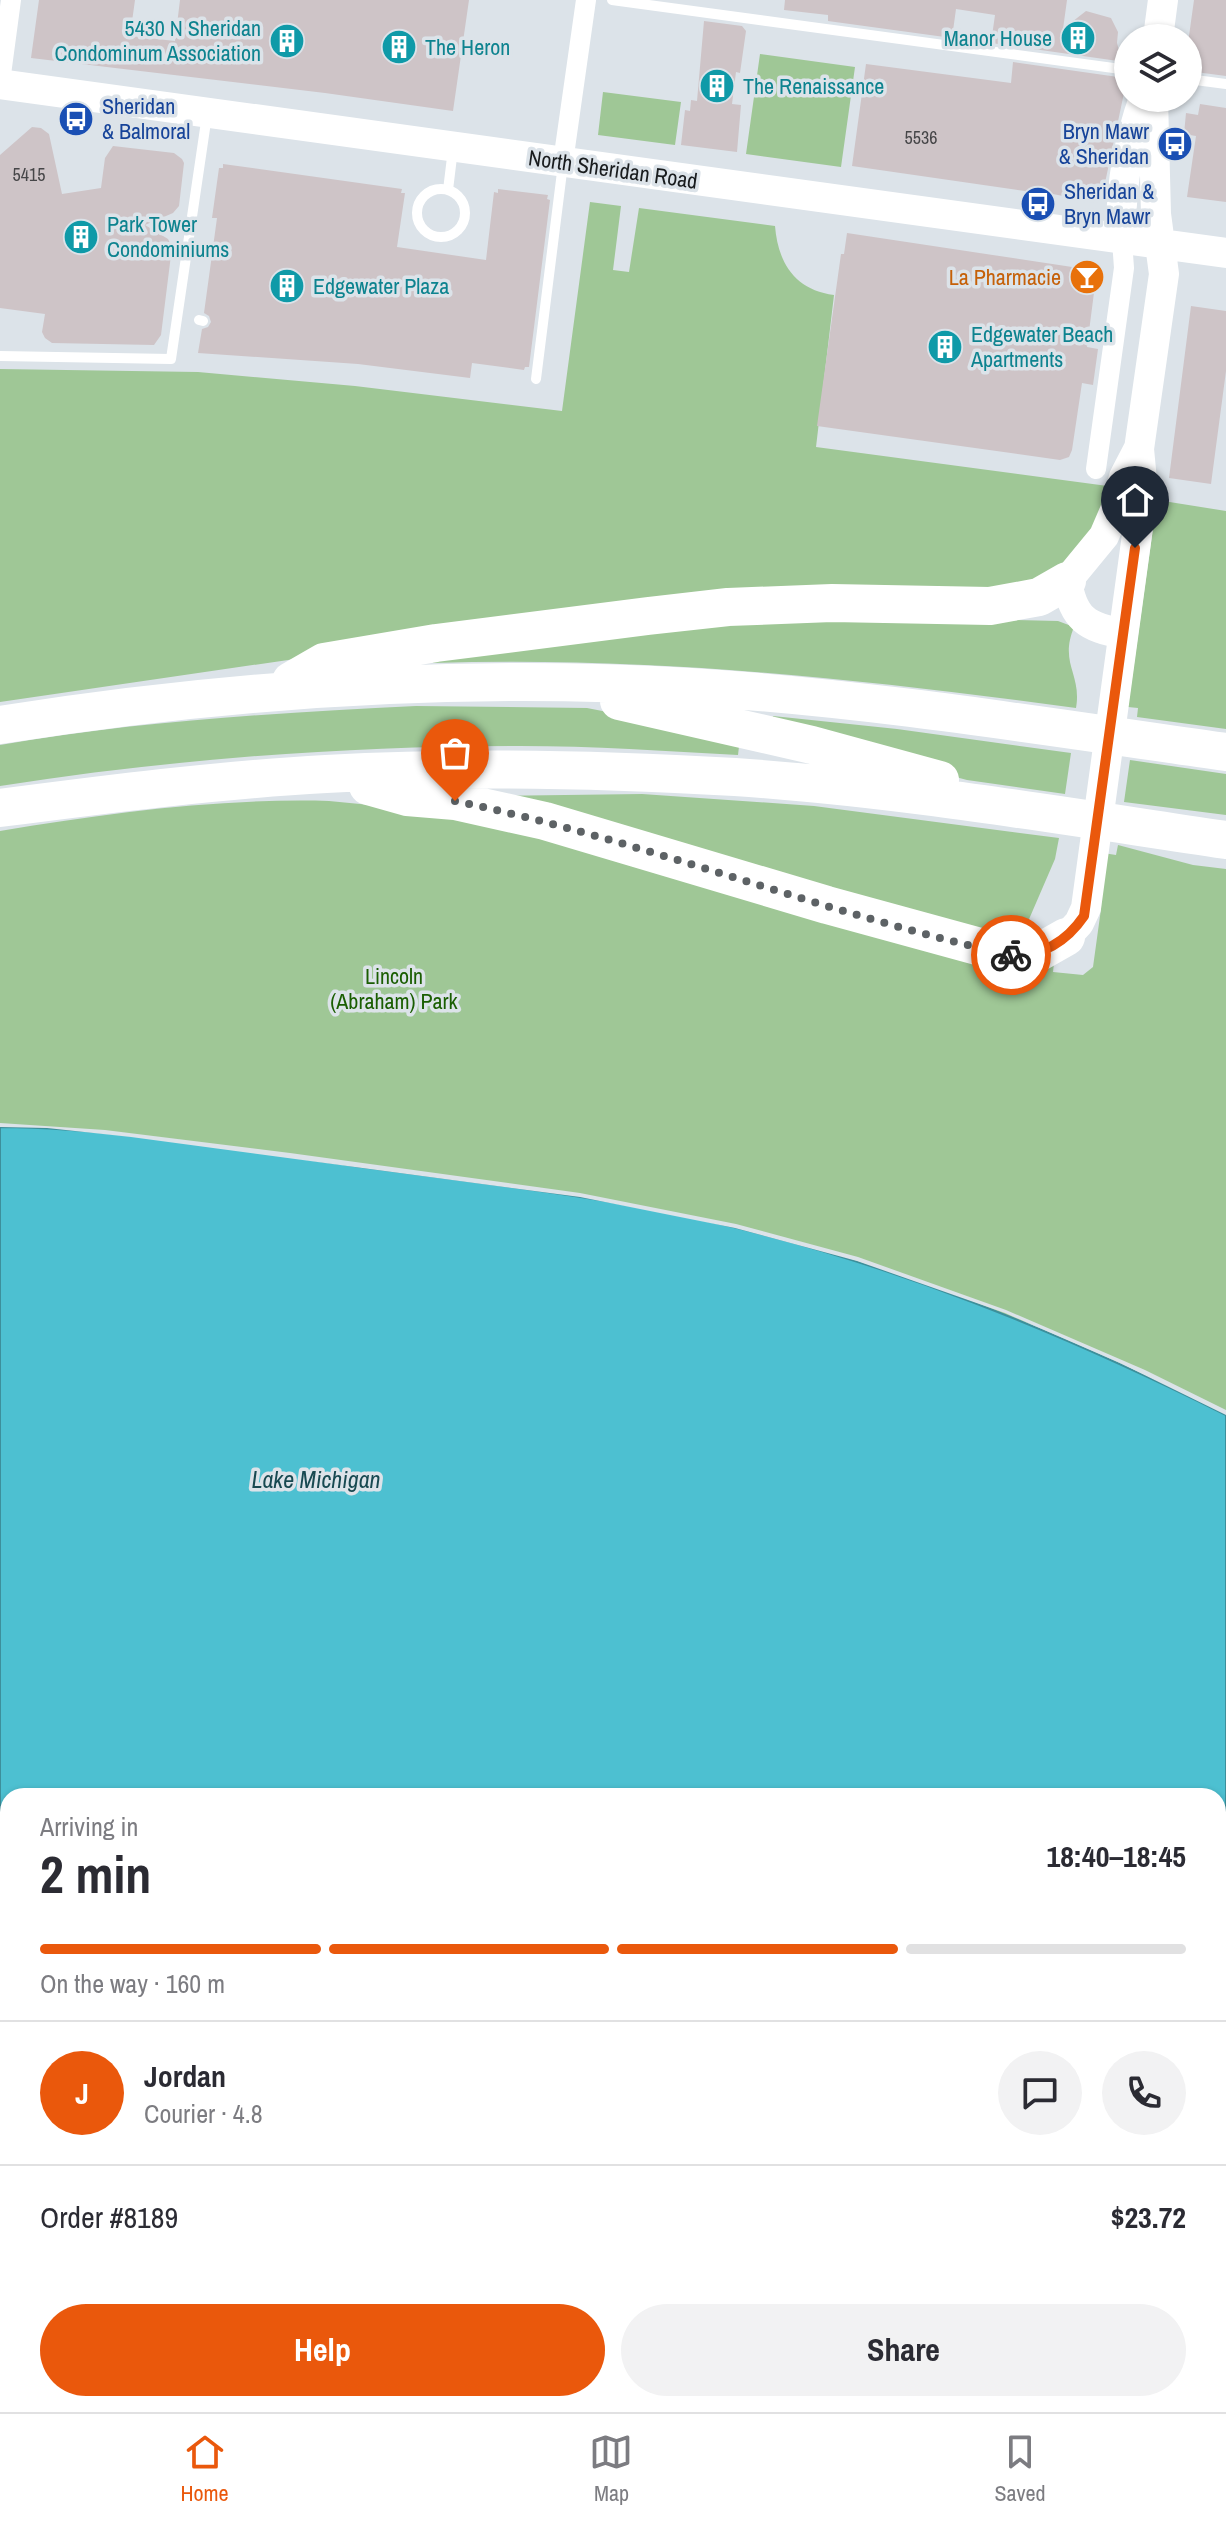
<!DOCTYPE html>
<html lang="en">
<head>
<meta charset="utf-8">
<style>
	body { margin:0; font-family:"Archivo Narrow",sans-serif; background:#f2f2f3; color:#2b2b33; height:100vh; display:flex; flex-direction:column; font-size:30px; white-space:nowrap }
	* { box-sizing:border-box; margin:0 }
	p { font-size:26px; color:#7c7c81 }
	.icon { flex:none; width:44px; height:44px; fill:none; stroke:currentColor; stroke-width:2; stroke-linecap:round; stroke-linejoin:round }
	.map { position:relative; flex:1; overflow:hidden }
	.drawer { position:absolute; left:0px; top:1788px; width:1226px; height:624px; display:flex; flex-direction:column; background:#fff; border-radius:24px 24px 0 0; box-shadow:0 2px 6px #0004 }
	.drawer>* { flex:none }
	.fabs { position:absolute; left:1114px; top:24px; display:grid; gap:16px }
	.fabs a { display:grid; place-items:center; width:88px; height:88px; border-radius:50%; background:#fff; box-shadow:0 2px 6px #0004; font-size:40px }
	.pin { position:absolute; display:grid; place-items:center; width:68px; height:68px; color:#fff; margin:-82px -34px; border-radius:50% 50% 50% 0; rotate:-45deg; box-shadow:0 0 8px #0007 }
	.pin .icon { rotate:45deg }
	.courier { position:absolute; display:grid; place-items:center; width:80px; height:80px; margin:-40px; border:6px solid #ea580c; border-radius:50%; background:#fff; color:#222; box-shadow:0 2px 10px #0007 }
	.summary em { font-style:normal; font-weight:800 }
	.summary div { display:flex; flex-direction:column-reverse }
	.summary { display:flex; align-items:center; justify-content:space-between; height:136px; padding:0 40px }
	h1 { font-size:52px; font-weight:800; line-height:60px }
	.bar { display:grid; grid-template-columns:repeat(4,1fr); gap:12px 8px; align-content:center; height:96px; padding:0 40px }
	.bar i { height:10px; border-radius:6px; background:#e1e1e2 }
	.bar .on { background:#ea580c }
	.bar p { grid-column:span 4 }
	.line { display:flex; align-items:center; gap:20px; padding:0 40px; border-top:2px solid #e1e1e2 }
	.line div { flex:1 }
	.round { display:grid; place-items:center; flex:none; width:84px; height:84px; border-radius:42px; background:#f2f2f3 }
	.primary-button { display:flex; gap:16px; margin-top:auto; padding:16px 40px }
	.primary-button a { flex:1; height:92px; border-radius:48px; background:#ea580c; color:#fff; font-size:32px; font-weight:800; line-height:92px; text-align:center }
	.primary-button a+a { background:#f2f2f3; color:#2b2b33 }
	.menu { display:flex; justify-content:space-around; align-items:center; height:112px; border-top:2px solid #e1e1e2; background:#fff; font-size:22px; color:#7c7c81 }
	.menu a { display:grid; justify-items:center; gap:4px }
	.menu .on { color:#ea580c }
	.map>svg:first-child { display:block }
	.green { fill:#9fc796 }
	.water { fill:#4dc0d1; stroke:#3d8f9b; stroke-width:2; fill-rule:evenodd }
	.pier { fill:#dce3e9 }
	.building { fill:#cec4c7 }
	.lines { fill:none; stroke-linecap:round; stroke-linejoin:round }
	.lane { stroke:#fff; stroke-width:10 }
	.street { stroke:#fff; stroke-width:20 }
	.secondary { stroke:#fff; stroke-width:30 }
	.highway { stroke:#fff; stroke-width:38 }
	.done { stroke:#5d6265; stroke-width:8; stroke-dasharray:0 14.4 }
	.route { stroke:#ea580c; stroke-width:10 }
	.labels { text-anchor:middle; stroke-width:7; stroke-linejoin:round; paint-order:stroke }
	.number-label { font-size:18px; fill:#464648 }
	.culture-label { font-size:22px; fill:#0d838f; stroke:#dce3e9; text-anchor:start }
	.transit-label { font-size:22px; fill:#164399; stroke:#dce3e9; text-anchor:start }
	.street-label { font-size:22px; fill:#191c1e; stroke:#dce3e9 }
	.food-label { font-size:22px; fill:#c56008; stroke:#dce3e9; text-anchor:end }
	.park-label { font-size:22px; fill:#1a5e02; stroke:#dce3e9 }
	.water-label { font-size:24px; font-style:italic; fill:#174951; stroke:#dce3e9 }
</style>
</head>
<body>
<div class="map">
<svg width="1226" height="2412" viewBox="0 0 1226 2412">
	<rect width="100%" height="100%" fill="#dce3e9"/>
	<!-- green -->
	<path class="green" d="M760 54 855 67 841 167 746 154Z
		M603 92 681 102 675 145 598 135Z
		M590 202 621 206 613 270 629 272 639 208 775 226C778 263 795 290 834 295L816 447 1115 487 1109 508 1065 569 1027 589 616 612 0 702V369L198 372 355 386 562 411Z
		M1157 500 1226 511V729L1137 717 1138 708 1128 707Z
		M875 617 1058 621 1074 627C1059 664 1082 674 1076 708 860 679 652 656 433 663L432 660 715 620Z
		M416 706 587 708 740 738 738 755C666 751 593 746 520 746 346 746 172 759 0 786V745C137 721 277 713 416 706Z
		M773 716 897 729 1071 753 1065 794 967 780 771 728Z
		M1130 760 1226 774V815L1124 802Z
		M642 794 814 806 1059 838 1055 859 1017 947 489 796Z
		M329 801 422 810 1054 963 1053 972 1083 975 1093 967 1101 909 1103 853 1116 855 1118 845 1193 865 1226 869V1415L1143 1373 1033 1325 833 1254 707 1221 580 1197 290 1157 104 1134 0 1127V831C108 813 219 798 329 801Z"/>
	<!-- water -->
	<path class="water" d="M0 1127C116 1128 234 1149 348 1165 468 1182 590 1194 708 1221 889 1262 1060 1332 1226 1415V2412H0ZM8 1796H1218V2404H8Z"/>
	<!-- pier -->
	<path class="pier" d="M0 1123 105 1130 290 1153 580 1193 736 1224 858 1257 1006 1310 1145 1370 1226 1410V1415L1120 1363 1005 1313 857 1261 735 1228 580 1197 131 1137 47 1128 0 1127Z"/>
	<!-- building -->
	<path class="building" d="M39 0H135L130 36 175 41 180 0H469L453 111 325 93 31 58Z
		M785 0H1067L1063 29 1086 11 1111 18 1118 32 1117 43 1120 54 1118 61 991 43 995 15 956 9 952 38 828 21V15L784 10Z
		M1194 0H1226V76L1188 71V43Z
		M704 21 742 26 746 31 740 73 736 72 732 104 741 105 737 152 681 145 685 110 690 111 691 100 697 101Z
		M1013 62 1118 77 1117 83 1124 93 1102 197 1089 201 1032 190V192L852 166 866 64 1011 83Z
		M1200 104 1226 108V202L1187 197 1196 136 1184 134 1186 113 1198 115Z
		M32 127 41 128 49 134 62 194 101 188 105 158 113 146 174 153 182 159 184 163 179 206 173 213 145 225 168 239 172 247 161 335 154 345 52 343 45 338 42 332 45 314 0 308V155Z
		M223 164 402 189 401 193H405L397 247 486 260 494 192 498 193V189L548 195 547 199 550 200 529 367H525L524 370 472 363 470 378 358 364 198 353 202 329 208 327 211 322 209 316 204 313 217 218H212L219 168H223Z
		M847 233 1092 270 1096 277 1087 347 1098 349 1093 385 1082 383 1072 450 1069 457 1060 460 817 426 841 254H844Z
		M1191 306 1226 311V371L1211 484 1169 478Z"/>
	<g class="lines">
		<!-- lane -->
		<path class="lane" d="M612 0 1128 70
			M1188 79 1226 84
			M417 213a24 24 0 1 1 48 0a24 24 0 1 1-48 0Z
			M448 190 453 149
			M199 320 203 321
			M0 356 171 359 207 115
			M536 379 563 164"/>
		<!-- street -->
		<path class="street" d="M0 82 11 0
			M563 162 586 0
			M1096 469 1124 268 1122 240"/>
		<!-- secondary -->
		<path class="secondary" d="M1158 38 1163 0
			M0 84 1226 253
			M1122 240C1119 191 1128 144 1144 98
			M1123 634C1087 627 1073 619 1067 581L1104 536 1116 508 1124 477 1138 450
			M1066 937 1079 923 1086 908 1143 491 1139 449 1164 274 1156 214 1153 98"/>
		<!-- highway -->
		<path class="highway" d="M291 681 324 662 436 643 648 616 728 607 832 603 990 606 1039 597 1067 581
			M619 701 812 745 940 780
			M0 725C228 689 460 673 691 687 871 698 1048 727 1226 752
			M368 786 407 797 455 801 545 821 827 905 1006 954H1036L1066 937
			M0 808C108 794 217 780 326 774 462 766 599 769 735 777 899 788 1063 816 1226 840"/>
	</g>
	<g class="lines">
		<!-- done -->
		<path class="done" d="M455 801C644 840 823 914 1011 955"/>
		<!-- route -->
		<path class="route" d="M1011 955C1042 957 1067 941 1084 916L1135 548"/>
	</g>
	<!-- icons -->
	<defs>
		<symbol id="building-disc" viewBox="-11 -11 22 22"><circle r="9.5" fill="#0f9aa8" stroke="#dce3e9"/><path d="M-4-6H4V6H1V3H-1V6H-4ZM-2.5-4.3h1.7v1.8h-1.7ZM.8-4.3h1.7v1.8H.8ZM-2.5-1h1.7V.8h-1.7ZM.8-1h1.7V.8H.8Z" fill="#fff"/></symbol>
		<symbol id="bus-disc" viewBox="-11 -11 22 22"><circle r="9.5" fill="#1a4fb4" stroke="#dce3e9"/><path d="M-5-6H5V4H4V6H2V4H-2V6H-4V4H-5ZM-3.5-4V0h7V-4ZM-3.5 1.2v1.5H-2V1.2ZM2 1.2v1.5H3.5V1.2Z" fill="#fff"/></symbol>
		<symbol id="bar-disc" viewBox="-11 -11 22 22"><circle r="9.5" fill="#e8710a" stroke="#dce3e9"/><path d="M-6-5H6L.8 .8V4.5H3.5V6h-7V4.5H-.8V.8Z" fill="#fff"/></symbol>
	</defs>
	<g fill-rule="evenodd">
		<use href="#building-disc" x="1058" y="18" width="40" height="40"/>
		<use href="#building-disc" x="267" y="21" width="40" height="40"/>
		<use href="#building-disc" x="379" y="27" width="40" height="40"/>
		<use href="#building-disc" x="697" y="66" width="40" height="40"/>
		<use href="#bus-disc" x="56" y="99" width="40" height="40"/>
		<use href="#bus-disc" x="1155" y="124" width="40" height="40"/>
		<use href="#bus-disc" x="1018" y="184" width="40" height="40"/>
		<use href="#building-disc" x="61" y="217" width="40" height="40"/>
		<use href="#bar-disc" x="1067" y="257" width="40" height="40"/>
		<use href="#building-disc" x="267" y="266" width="40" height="40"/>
		<use href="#building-disc" x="925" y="327" width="40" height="40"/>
	</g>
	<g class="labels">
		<!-- number labels -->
		<g class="number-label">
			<text x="921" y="144">5536</text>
			<text x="29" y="181">5415</text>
		</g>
		<!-- culture labels -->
		<g class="culture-label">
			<text x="261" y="36" text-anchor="end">5430 N Sheridan<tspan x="261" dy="25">Condominum Association</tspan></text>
			<text x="1052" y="46" text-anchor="end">Manor House</text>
			<text x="425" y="55">The Heron</text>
			<text x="743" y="94">The Renaissance</text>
			<text x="107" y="232">Park Tower<tspan x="107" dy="25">Condominiums</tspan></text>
			<text x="313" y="294">Edgewater Plaza</text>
			<text x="971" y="342">Edgewater Beach<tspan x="971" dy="25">Apartments</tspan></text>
		</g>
		<!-- transit labels -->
		<g class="transit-label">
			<text x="102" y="114">Sheridan<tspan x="102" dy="25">&amp; Balmoral</tspan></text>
			<text x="1149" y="139" text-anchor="end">Bryn Mawr<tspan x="1149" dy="25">&amp; Sheridan</tspan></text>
			<text x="1064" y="199">Sheridan &amp;<tspan x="1064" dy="25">Bryn Mawr</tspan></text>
		</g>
		<!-- street labels -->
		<g class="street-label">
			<text transform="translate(613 169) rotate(8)" y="8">North Sheridan Road</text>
		</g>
		<!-- food labels -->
		<g class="food-label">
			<text x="1061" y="285">La Pharmacie</text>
		</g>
		<!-- park labels -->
		<g class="park-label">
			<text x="394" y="984">Lincoln<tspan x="394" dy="25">(Abraham) Park</tspan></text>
		</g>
		<!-- water labels -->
		<g class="water-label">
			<text x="316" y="1488">Lake Michigan</text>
		</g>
	</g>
</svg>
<div class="fabs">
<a><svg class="icon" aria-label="layers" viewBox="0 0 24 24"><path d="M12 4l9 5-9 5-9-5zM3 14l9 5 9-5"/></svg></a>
</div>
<div class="pin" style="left:455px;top:801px;background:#ea580c"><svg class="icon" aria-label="bag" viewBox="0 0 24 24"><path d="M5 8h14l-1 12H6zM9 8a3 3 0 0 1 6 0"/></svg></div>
<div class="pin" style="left:1135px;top:548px;background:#1f2937"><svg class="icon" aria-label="home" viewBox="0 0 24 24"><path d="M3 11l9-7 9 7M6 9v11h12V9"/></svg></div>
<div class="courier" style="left:1011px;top:955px"><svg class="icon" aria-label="bike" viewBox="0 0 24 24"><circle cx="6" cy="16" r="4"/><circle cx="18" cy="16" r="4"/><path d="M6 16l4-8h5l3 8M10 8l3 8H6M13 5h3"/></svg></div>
<section class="drawer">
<div class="summary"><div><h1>2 min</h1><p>Arriving in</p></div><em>18:40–18:45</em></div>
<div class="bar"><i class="on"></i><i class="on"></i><i class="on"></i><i></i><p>On the way · 160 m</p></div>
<div class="line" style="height:144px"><b class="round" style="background:#ea580c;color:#fff">J</b><div><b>Jordan</b><p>Courier · 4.8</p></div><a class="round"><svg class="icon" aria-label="chat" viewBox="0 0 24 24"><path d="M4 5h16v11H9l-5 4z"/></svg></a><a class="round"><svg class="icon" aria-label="phone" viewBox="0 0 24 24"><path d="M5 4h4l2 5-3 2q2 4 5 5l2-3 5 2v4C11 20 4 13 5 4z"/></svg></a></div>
<div class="line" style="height:104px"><div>Order #8189</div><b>$23.72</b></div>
<div class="primary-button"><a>Help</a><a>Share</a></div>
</section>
</div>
<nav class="menu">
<a class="on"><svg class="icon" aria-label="home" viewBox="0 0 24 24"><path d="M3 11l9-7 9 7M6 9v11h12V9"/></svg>Home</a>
<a><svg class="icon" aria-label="map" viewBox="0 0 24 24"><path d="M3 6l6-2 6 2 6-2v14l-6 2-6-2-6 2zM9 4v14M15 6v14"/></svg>Map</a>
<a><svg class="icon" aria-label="saved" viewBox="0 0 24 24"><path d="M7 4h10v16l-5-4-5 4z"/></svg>Saved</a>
</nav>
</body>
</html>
